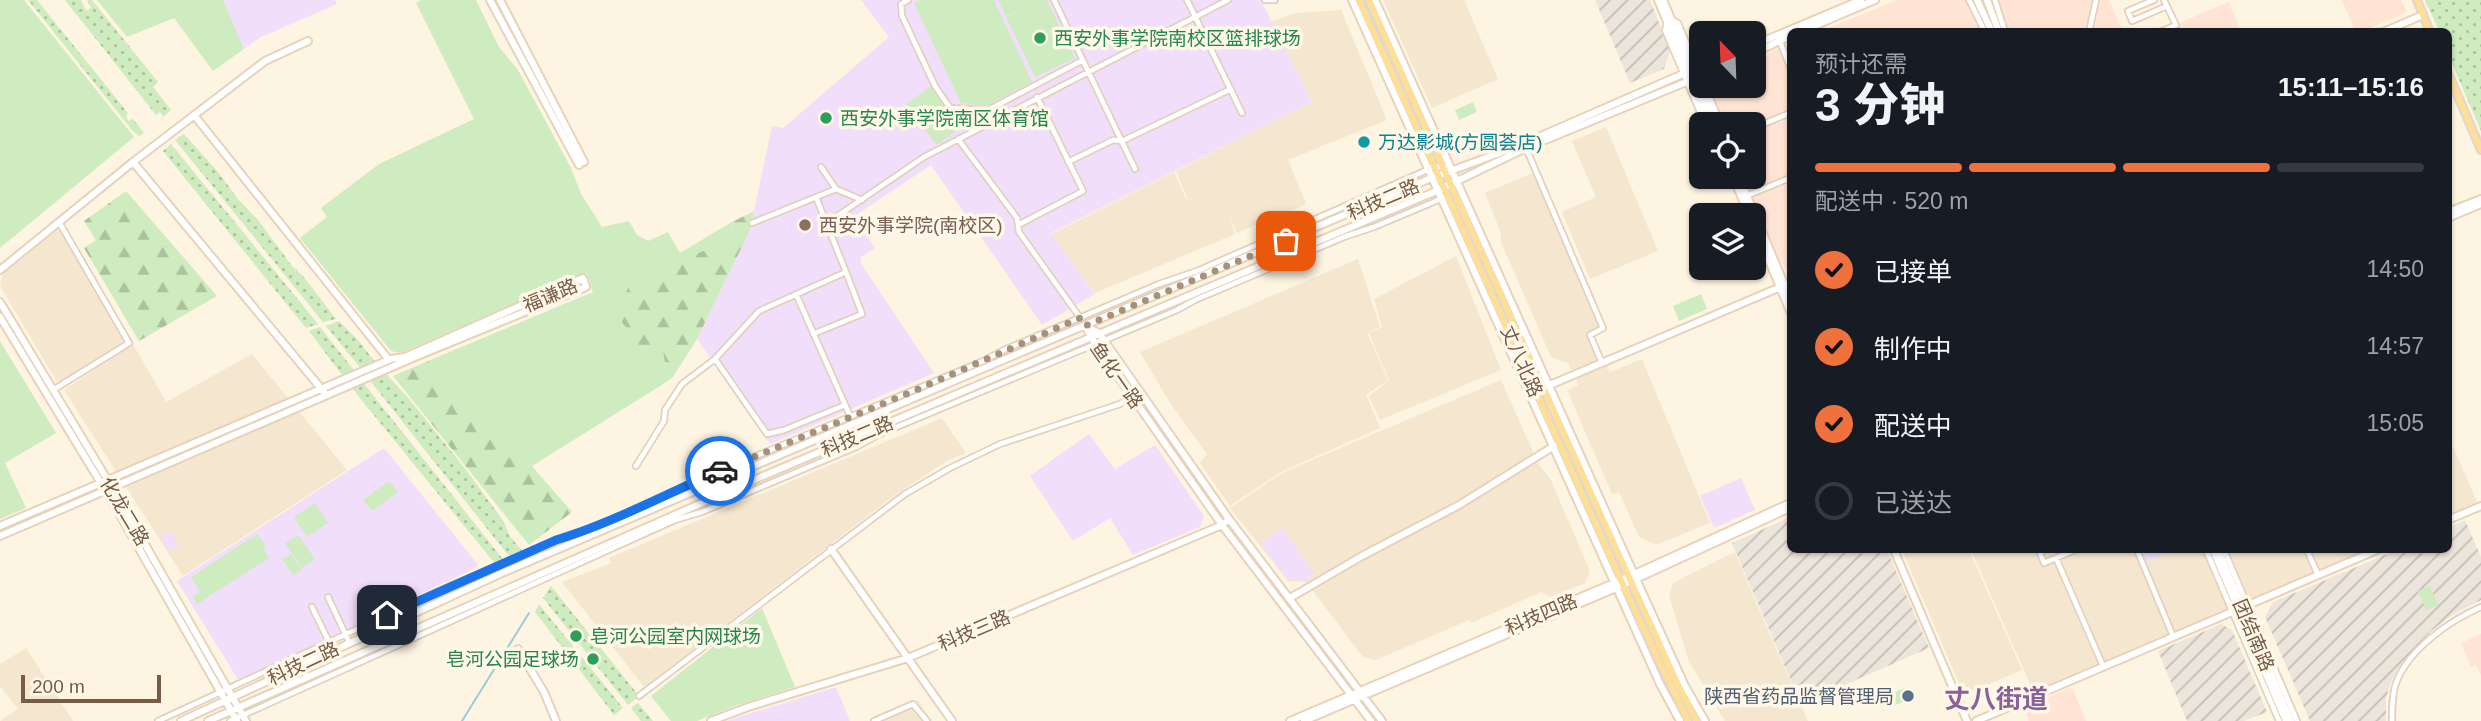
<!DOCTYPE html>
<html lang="zh">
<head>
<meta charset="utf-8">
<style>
	body { margin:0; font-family:Helvetica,"Noto Sans SC",sans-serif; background:#20242c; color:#f1f3f6; height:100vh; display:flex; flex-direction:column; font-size:26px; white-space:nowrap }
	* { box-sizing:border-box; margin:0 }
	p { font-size:23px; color:#9ea1a6 }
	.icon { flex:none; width:38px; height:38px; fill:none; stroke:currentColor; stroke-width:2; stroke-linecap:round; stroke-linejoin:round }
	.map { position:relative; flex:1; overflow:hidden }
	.details { position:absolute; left:1787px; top:28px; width:665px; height:525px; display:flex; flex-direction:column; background:#171b24; border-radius:10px; box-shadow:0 2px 5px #0004 }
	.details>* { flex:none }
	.needle { width:46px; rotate:337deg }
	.buttons { position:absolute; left:1689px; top:21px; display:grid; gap:14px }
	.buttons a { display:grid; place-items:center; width:77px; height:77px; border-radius:10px; background:#171b24; box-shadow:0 2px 5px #0004; font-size:35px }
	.scale { position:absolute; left:21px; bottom:18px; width:140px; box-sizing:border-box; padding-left:7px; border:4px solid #765b46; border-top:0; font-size:19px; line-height:24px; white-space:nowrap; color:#765b46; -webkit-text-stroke:5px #fff8e8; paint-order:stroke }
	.pin { position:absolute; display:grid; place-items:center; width:60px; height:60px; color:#fff; margin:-30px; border-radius:14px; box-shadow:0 4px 10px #0006 }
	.courier { position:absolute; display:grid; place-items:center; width:70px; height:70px; margin:-35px; border:5px solid #1a73e8; border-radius:50%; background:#fff; color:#222; box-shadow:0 2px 9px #0007 }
	.summary em { font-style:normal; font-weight:800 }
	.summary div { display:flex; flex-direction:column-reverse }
	.summary { display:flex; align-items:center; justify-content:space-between; height:119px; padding:0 28px }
	h1 { font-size:46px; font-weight:800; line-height:52px }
	.bar { display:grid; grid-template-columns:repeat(4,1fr); gap:10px 7px; align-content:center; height:84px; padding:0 28px }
	.bar i { height:9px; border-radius:5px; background:#363941 }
	.bar .active { background:#ef723e }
	.bar p { grid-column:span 4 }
	ol { padding:0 28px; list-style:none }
	li { display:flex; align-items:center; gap:21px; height:77px }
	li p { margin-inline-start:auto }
	li .icon { padding:7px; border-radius:50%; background:#ef723e; color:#111; stroke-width:4 }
	li:last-child { color:#9ea1a6 }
	li i { width:38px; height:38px; border:4px solid #363941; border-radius:50% }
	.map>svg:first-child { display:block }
	.residential { fill:#f5e7cf }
	.commercial { fill:#ffe4d4 }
	.industrial { fill:url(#industrial-furrows) }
	.education { fill:#f1defa }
	.green { fill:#ceecbf }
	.forest { fill:url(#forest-firs) }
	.park { fill:url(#park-dots) }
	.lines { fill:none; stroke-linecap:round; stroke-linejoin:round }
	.stream { stroke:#9accda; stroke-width:2 }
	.street-casing { stroke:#e2d1bc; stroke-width:8 }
	.secondary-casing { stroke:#e8d2ba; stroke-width:10 }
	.primary-casing { stroke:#ded8d3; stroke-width:10 }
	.street { stroke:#fff; stroke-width:4.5 }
	.secondary { stroke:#fff; stroke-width:6 }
	.primary { stroke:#ffdf96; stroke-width:6 }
	.done { stroke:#a5917c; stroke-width:7; stroke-dasharray:0 12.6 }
	.route { stroke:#1a73e8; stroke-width:9 }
	.leisure-dot { fill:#2e9e5b; stroke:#fff8e8; stroke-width:2.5 }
	.culture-dot { fill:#0f9aa8; stroke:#fff8e8; stroke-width:2.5 }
	.education-dot { fill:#8d6e63; stroke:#fff8e8; stroke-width:2.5 }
	.service-dot { fill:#5c6f8a; stroke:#fff8e8; stroke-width:2.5 }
	.labels { text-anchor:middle; stroke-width:7; stroke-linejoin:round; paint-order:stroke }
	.leisure-label { font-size:19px; fill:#27864d; stroke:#fff8e8; text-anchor:start }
	.culture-label { font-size:19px; fill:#0d838f; stroke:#fff8e8; text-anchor:start }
	.street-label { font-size:19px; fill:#765b46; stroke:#fff8e8 }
	.education-label { font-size:19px; fill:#785e54; stroke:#fff8e8; text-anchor:start }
	.service-label { font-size:19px; fill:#4e5e75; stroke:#fff8e8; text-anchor:end }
	.district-label { font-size:26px; font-weight:bold; fill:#8b619a; stroke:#fff8e8 }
</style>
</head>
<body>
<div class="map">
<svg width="2481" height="721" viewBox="0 0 2481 721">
	<defs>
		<pattern id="industrial-furrows" width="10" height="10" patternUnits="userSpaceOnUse" patternTransform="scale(1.75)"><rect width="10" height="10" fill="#ece5dc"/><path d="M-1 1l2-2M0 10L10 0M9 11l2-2" fill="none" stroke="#c4bdb4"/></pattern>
		<pattern id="forest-firs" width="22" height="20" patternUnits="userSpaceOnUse" patternTransform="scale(1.75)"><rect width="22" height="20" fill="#ceecbf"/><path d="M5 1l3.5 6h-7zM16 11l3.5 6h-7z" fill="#acc29d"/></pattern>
		<pattern id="park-dots" width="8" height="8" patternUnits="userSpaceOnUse" patternTransform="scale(1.75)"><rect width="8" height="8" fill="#ceecbf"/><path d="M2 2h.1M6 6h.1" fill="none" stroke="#acc29d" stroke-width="1.8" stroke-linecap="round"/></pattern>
	</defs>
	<rect width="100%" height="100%" fill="#fdf4e1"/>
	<!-- residential -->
	<path class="residential" d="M1383 0H1464L1498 79 1432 108Z
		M1341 10 1387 120 1288 160 1306 204 1237 233 1229 215 1235 234 1095 293 1051 234 1174 172 1187 201 1192 199 1188 200 1176 171 1312 102 1272 22 1295 13Z
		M1606 127 1658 251 1590 279 1562 212 1596 197 1572 141Z
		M1540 170 1606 330 1594 335 1610 372 1642 359 1710 523 1656 545 1639 537 1619 492 1612 494 1567 390 1578 385 1568 363 1551 357 1501 242V233L1485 193Z
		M63 226 131 343 60 387 0 286 3 273Z
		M1456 256 1501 370 1380 420 1369 396 1389 380 1369 333 1382 327 1374 299Z
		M1358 259 1380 327 1367 333 1388 380 1366 395 1380 428 1283 471 1230 506 1200 463 1207 454 1170 403 1140 352Z
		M133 344 166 402 252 354 347 470 183 576 64 390Z
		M1501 380 1539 465 1550 478 1590 571 1585 583 1550 597 1541 592 1471 623 1469 620 1376 660 1363 657 1306 582 1288 581 1230 508 1284 472Z
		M942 418 966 453 947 461 895 495 644 687 562 582 611 563 609 558Z
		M2448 436 2479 506 2448 519Z
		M1902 550H1969L2022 670 1964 695Z
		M1971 550H2375L2034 693Z
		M1735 552 1767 628 1808 721H1725L1689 662 1669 595 1673 583Z
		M26 648 73 721H0L18 709 0 686V664Z
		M918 700 932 721H869Z"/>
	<!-- commercial -->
	<path class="commercial" d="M1897 0H2109L2123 31 1819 32Z
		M2342 0H2401L2407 12 2363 31H2355Z
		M2229 2 2241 31H2182L2179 23Z
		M1790 44V272L1780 262 1743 177H1754V124H1724L1715 100 1718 86H1754V65L1774 50Z
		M2481 634V675L2476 665 2471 667 2461 643Z
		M2072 687 2086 721H2029L2024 708Z"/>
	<!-- industrial -->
	<path class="industrial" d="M1595 0H1650L1670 51 1664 69 1630 83Z
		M1790 517V550H1887L1929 648 1801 704 1732 543Z
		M2465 520 2481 557V600L2451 616 2430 632 2401 665 2392 679 2386 698V721H2310L2265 617 2273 602 2397 550H2448V528Z
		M2221 624 2232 630 2267 712 2244 721H2187L2158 651Z"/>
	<!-- education -->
	<path class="education" d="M223 0H335L337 4 259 38 244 49Z
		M861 0H1261L1312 102 1051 233 1095 294 1042 325 931 165 859 213 857 220 875 248 861 257 860 262 934 373 770 444 697 339 750 230 772 126 783 128 889 37Z
		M1089 434 1115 469 1155 445 1204 516 1200 527 1133 555 1110 518 1073 541 1030 476Z
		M384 448 479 566 239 681 177 581Z
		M1741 478 1755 510 1714 528 1700 496Z
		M1283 528 1314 574 1304 581 1287 579 1260 543Z
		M171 531 179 545 169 551 161 537Z
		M2141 550H2177L2146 562Z
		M836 687 850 721H727L735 718Z"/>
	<!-- green -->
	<path class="green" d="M0 0H24L134 137 0 248Z
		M97 0H223L244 49 213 71 174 18 127 37Z
		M422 0H476L499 47 518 70 571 168 581 194 602 227 629 221 637 235 648 241 668 232 680 253 732 222 733 238 630 283 662 345 668 381 532 466 428 361 593 292 587 273 401 353 391 351 300 238 327 217 321 208 379 164 474 119 416 3Z
		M921 0H994L1032 82 986 106 961 103 914 3Z
		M998 0H1047L1075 58 1035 77 1006 17 1020 10 1006 16Z
		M931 86 961 127 937 145 905 105Z
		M1473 102 1477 112 1459 120 1455 110Z
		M1701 294 1707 309 1679 321 1673 306Z
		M0 341 56 433 5 463 26 508 0 519Z
		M389 481 398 492 372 511 363 500Z
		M315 503 328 523 307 537 294 517Z
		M257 534 266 546 263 549 269 558 197 604 193 597 200 592 191 577Z
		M298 535 315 559 302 568 285 543Z
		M291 554 302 570 293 575 282 559Z
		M2430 586 2438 605 2426 610 2418 591Z
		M762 608 795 687 737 705 697 721H671L651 696Z
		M1905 688 1910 699 1888 708 1883 697Z"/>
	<!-- forest -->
	<path class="forest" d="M126 191 217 296 139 341 84 248 96 240 84 221Z
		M754 211 750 230 697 339 673 377 668 381 662 345 639 346 617 315 630 283 733 238 732 222Z
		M428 361 532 466 572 512 529 545 393 376Z"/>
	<!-- park -->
	<path class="park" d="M28 0H37L128 113 126 115 128 121 133 119 144 133 139 136 132 130Z
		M65 0H81L86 11 91 8 87 0H92L158 82 153 87 171 110 160 120 163 116 160 112 156 115Z
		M2425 0H2481V131L2448 54V32L2439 31Z
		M184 134 218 172 238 199 258 220 292 266 303 276 336 319 323 322 175 140Z
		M171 144 318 324 306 328 163 151Z
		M339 321 357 339 377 364 362 370 326 326Z
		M320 327 356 373 344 378 342 375 309 331Z
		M380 367 410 400 467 471 504 522 509 535 532 563 519 569 364 373Z
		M358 376 513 572 505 576 346 381Z
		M551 586 639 696 628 705 543 598Z
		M539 604 623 708 614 715 535 612Z
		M638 703 653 721H641L631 708Z"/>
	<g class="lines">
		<!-- stream -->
		<path class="stream" d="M462 721 529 613"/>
		<defs>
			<path id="street" d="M908 0 901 4 902 16 935 86 950 108 988 110 1083 60
				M1054 0 1135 169
				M1187 0 1242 113
				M1265 0H1275
				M1969 0 1985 32
				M1995 0 2005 32
				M2154 0 2128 11 2132 21 2167 6
				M1672 20 1678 23 1701 77
				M1667 23 1665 30 1705 124
				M2089 32 2096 0
				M2160 32 2176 25 2164 0
				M1779 39 1790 67
				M1705 86 1718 117 1717 123
				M1754 128 1790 113
				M958 139 1017 218 1019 232 1081 319
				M1526 148 1603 328 1590 335 1602 363
				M1068 162 1113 140 1122 141 1231 89
				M821 167 836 189 862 200
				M1754 169 1762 189
				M1746 196 1790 178
				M752 223 836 189
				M827 223 924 157 1228 0
				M1018 225 1083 191 1037 97
				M796 294 850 416
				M813 334 862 314 846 272
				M715 359 767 434 784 430 845 405
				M53 390 129 343 59 222
				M636 466 664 421 665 410 682 384 715 359 759 311 846 272 816 197
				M2039 550 2044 563 2075 550
				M2137 550 2173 636
				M2206 550 2279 721
				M2224 550 2297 721
				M2307 550 2318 575
				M2056 558 2103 666
				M328 597 349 642
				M312 607 329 642
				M639 696 905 494 950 468 1000 444 1120 404 1131 396
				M158 721 448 587 665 497 689 484 981 362 1004 350 1159 284 1197 271 1434 167H1445
				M230 721 675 520 702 512 856 447 880 434 1177 310 1195 300 1344 237 1374 227 1443 198
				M874 721 913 704 927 721
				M2392 721C2392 708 2392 695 2396 683 2409 649 2449 621 2481 607"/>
			<path id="secondary" d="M490 0 579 165
				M500 0 584 162
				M1352 0 1660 684 1680 721
				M1375 0 1642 592 1685 686 1705 721
				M1658 0 1710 124
				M1663 0 1716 124
				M1977 0 1992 32
				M1987 0 1999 32
				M1800 32 1875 0
				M2383 32 2423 15
				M1754 45 1861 0
				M1754 53 1790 36
				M194 115 389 360
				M133 162 324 392
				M1733 177 1749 215
				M1739 177 1790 298
				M2448 212 2481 199
				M2448 218 2481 204
				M1754 225 1790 311
				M0 270 133 162 265 61 308 41
				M0 302 122 504 246 721
				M0 317 116 508 237 721
				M1085 326 1099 333 1229 519 1382 721
				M1085 326 1096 345 1222 525 1371 721
				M1531 393 1790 283
				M2448 520 2481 506
				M0 526 391 359 405 357 583 278 586 287 422 354 0 536
				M831 549 952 721
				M1894 550 1967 721
				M2213 550 2286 721
				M2218 550 2291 721
				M1290 598 1362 556 1459 505 1554 446
				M518 649 544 692 556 721
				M181 721 502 573 1429 179 1518 146 1701 66
				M208 721 756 479 1434 192 1526 148 1701 76
				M711 721 748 707 908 658 1222 525 1229 519
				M1290 721 1630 576 1790 503
				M1304 721 1623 585 1790 508
				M1976 721 2377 550"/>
			<path id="primary" d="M1359 0 1629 598 1688 721
				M1369 0 1446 174 1677 683 1697 721
				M2417 0 2430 32
				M2448 73 2481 150"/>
		</defs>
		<!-- street casing -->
		<use href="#street" class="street-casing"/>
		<!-- secondary casing -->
		<use href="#secondary" class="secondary-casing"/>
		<!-- primary casing -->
		<use href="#primary" class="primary-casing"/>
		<!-- street -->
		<use href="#street" class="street"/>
		<!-- secondary -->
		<use href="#secondary" class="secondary"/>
		<!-- primary -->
		<use href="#primary" class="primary"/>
	</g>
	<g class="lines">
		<!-- done -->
		<path class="done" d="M720 471 916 390 1080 318 1085 326 1286 241"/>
		<!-- route -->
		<path class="route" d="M387 615 556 540C613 523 665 494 720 471"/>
	</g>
	<!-- markers -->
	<g class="leisure-dot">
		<circle cx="1040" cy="38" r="7"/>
		<circle cx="826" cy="118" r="7"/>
		<circle cx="576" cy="636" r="7"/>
		<circle cx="593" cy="659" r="7"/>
	</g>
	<circle class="culture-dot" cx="1364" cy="142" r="7"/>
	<circle class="education-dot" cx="805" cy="225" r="7"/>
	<circle class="service-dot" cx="1908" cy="696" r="7"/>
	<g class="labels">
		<!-- leisure labels -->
		<g class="leisure-label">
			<text x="1054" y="45">西安外事学院南校区篮排球场</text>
			<text x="840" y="125">西安外事学院南区体育馆</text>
			<text x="590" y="643">皂河公园室内网球场</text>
			<text x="579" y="666" text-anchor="end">皂河公园足球场</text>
		</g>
		<!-- culture labels -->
		<g class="culture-label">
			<text x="1378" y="149">万达影城(方圆荟店)</text>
		</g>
		<!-- street labels -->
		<g class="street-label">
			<text transform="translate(1383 199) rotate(-23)" y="7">科技二路</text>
			<text transform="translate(550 295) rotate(-23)" y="7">福谦路</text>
			<text transform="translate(1522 361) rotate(66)" y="7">丈八北路</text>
			<text transform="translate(1117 375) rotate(55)" y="7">鱼化一路</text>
			<text transform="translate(857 436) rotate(-23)" y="7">科技二路</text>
			<text transform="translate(125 511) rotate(59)" y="7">化龙二路</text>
			<text transform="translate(1541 614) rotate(-23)" y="7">科技四路</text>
			<text transform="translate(974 630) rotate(-23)" y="7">科技三路</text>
			<text transform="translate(2254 635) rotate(67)" y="7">团结南路</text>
			<text transform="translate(303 663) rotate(-25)" y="7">科技二路</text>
		</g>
		<!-- education labels -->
		<g class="education-label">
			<text x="819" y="232">西安外事学院(南校区)</text>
		</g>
		<!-- service labels -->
		<g class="service-label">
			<text x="1894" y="703">陕西省药品监督管理局</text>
		</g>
		<!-- district labels -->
		<g class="district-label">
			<text x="1996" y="708">丈八街道</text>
		</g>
	</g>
</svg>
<div class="buttons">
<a><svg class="needle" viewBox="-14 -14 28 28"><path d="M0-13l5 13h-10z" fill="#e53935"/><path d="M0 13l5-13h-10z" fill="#9ea1a6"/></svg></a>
<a><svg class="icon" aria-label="locate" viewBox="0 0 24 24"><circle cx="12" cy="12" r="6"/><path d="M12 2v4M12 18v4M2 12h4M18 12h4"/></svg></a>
<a><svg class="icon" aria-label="layers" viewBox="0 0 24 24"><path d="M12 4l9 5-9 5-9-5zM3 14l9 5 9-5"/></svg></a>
</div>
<div class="scale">200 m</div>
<div class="pin" style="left:1286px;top:241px;background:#ea580c"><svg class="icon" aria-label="bag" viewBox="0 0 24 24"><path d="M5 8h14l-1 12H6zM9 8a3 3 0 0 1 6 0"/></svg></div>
<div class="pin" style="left:387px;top:615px;background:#1f2937"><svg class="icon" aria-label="home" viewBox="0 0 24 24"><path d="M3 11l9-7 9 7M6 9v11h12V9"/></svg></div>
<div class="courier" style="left:720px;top:471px"><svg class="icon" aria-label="car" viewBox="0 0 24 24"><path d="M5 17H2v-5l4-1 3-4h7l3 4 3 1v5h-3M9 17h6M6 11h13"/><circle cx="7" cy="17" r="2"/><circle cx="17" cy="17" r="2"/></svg></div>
<section class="details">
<div class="summary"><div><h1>3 分钟</h1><p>预计还需</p></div><em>15:11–15:16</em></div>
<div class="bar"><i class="active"></i><i class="active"></i><i class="active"></i><i></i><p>配送中 · 520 m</p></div>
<ol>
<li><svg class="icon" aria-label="check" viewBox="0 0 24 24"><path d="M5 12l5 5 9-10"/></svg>已接单<p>14:50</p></li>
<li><svg class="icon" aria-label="check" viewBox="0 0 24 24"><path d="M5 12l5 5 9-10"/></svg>制作中<p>14:57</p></li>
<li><svg class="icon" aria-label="check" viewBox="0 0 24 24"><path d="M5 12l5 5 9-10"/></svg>配送中<p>15:05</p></li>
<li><i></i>已送达</li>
</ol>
</section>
</div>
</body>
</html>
